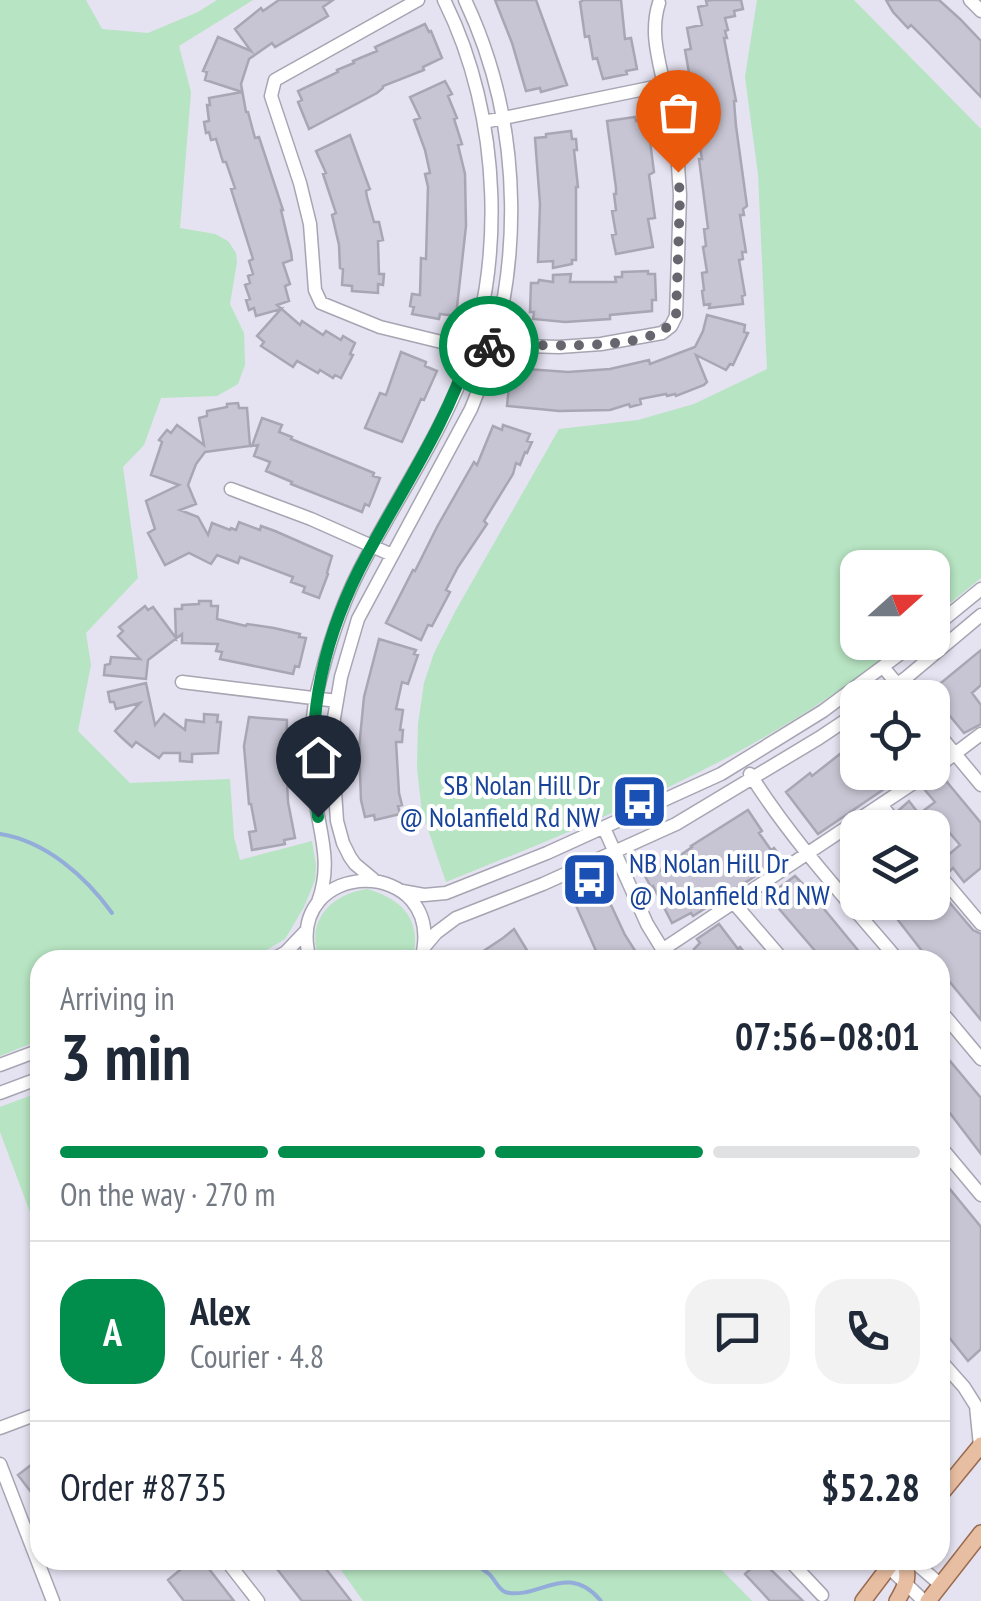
<!DOCTYPE html>
<html lang="en">
<head>
<meta charset="utf-8">
<style>
	body { margin:0; font-family:"PT Sans Narrow",sans-serif; background:#f2f2f3; color:#1f2937; height:100vh; display:flex; flex-direction:column; font-size:38px; white-space:nowrap }
	* { box-sizing:border-box; margin:0 }
	p { font-size:32px; color:#747a83 }
	.icon { flex:none; width:55px; height:55px; fill:none; stroke:currentColor; stroke-width:2; stroke-linecap:round; stroke-linejoin:round }
	.map { position:relative; flex:1; overflow:hidden }
	.sheet { position:absolute; left:30px; top:950px; width:920px; height:620px; display:flex; flex-direction:column; background:#fff; border-radius:30px; box-shadow:0 2px 8px #0004 }
	.sheet>* { flex:none }
	.needle { width:65px; rotate:69deg }
	.fabs { position:absolute; left:840px; top:550px; display:grid; gap:20px }
	.fabs a { display:grid; place-items:center; width:110px; height:110px; border-radius:20px; background:#fff; box-shadow:0 2px 8px #0004; font-size:50px }
	.pin { position:absolute; display:grid; place-items:center; width:85px; height:85px; color:#fff; margin:-102px -42px; border-radius:50% 50% 50% 0; rotate:-45deg; box-shadow:0 0 10px #0007 }
	.pin .icon { rotate:45deg }
	.courier { position:absolute; display:grid; place-items:center; width:100px; height:100px; margin:-50px; border:8px solid #018e4c; border-radius:50%; background:#fff; color:#222; box-shadow:0 2px 12px #0007 }
	.summary em { font-style:normal; font-weight:700 }
	.summary div { display:flex; flex-direction:column-reverse }
	.summary { display:flex; align-items:center; justify-content:space-between; height:170px; padding:0 30px }
	h1 { font-size:65px; font-weight:700; line-height:75px }
	.bar { display:grid; grid-template-columns:repeat(4,1fr); gap:15px 10px; align-content:center; height:120px; padding:0 30px }
	.bar i { height:12px; border-radius:8px; background:#e0e1e3 }
	.bar .selected { background:#018e4c }
	.bar p { grid-column:span 4 }
	.line { display:flex; align-items:center; gap:25px; padding:0 30px; border-top:2px solid #e0e1e3 }
	.line div { flex:1 }
	.round { display:grid; place-items:center; flex:none; width:105px; height:105px; border-radius:30px; background:#f2f2f3 }
	.map>svg:first-child { display:block }
	.green { fill:#b7e4c2 }
	.lines { fill:none; stroke-linecap:round; stroke-linejoin:round }
	.stream { stroke:#94acda; stroke-width:4 }
	.building { fill:#c7c5d3; stroke:#a9a6b4; stroke-width:2.5 }
	.minor-casing { stroke:#a7a5b2; stroke-width:15 }
	.major-casing { stroke:#996b4f; stroke-width:18 }
	.minor { stroke:#fff; stroke-width:12 }
	.major { stroke:#e8bea2; stroke-width:15 }
	.done { stroke:#67656e; stroke-width:10; stroke-dasharray:0 18 }
	.route { stroke:#018e4c; stroke-width:12 }
	.labels { text-anchor:middle; stroke-width:8; stroke-linejoin:round; paint-order:stroke }
	.transit-label { font-size:28px; fill:#164399; stroke:#fff; text-anchor:end }
</style>
</head>
<body>
<div class="map">
<svg width="981" height="1601" viewBox="0 0 981 1601">
	<rect width="100%" height="100%" fill="#e5e2f1"/>
	<!-- green -->
	<path class="green" d="M0 0H86L102 29 148 33 198 12 217 0H253L179 46 191 92 180 228 215 234 228 241 236 253 237 262 230 304 244 333 245 365 238 384 217 396 161 398 144 445 123 467 138 578 86 633 91 665 78 731 130 783 230 779 234 837 240 860 312 841 316 865 315 880 304 907 285 939 255 957 247 960H40V1040L0 1056Z
		M757 0H854L981 129V578L933 617 932 568H858V642L902 643C765 755 607 817 446 882L422 812 417 768 418 724 424 683 434 653 456 610 559 429 638 420 694 404 767 369 758 174 745 77Z
		M367 889C403 899 423 921 412 960H320C304 923 330 894 367 889Z
		M40 1092V1239L0 1132V1107Z
		M334 1560H712L752 1601H363Z"/>
	<g class="lines">
		<!-- stream -->
		<path class="stream" d="M0 834C46 841 86 877 112 913
			M470 1560C476 1565 483 1569 489 1574 495 1579 497 1588 505 1592 538 1601 567 1560 601 1601"/>
	</g>
	<!-- building -->
	<path class="building" d="M279 0H333L323 7 328 16 275 47 272 43 249 59 241 84 246 112H248L255 138 259 137 283 210H281L291 252 292 260 283 263 290 284 285 286 289 301 277 305 300 325 302 321 323 335 326 331 341 340 343 336 355 343 350 354 353 355 341 378 335 375 333 378 320 370 318 373 297 361 293 367 261 346 264 342 257 336 281 309 256 316 254 308 249 310 246 300 250 299 245 285 250 283 248 276 253 274 249 261 253 259 231 189 235 188 226 162H223L216 139 211 140 209 132 206 133 204 122 209 121 207 105H210L209 98 242 92 205 80 207 72 203 71 218 37 251 51 235 29 261 8 263 11Z
		M495 0H536L567 85 541 92 540 88 526 91 512 43Z
		M584 0H621L625 39 631 38 637 69 626 71 627 74 603 79 597 58 593 59 589 36 585 37 580 2Z
		M712 0H741L743 9 734 11 735 16 725 18 728 30 725 31 727 38H724L736 101H734L736 126 747 206 743 209 744 215H740L746 252H742L743 259 739 260 745 295 742 296 743 304 709 308 710 304 704 305 702 291 704 290 702 273 707 272 703 247 706 246 704 229 708 228 699 159H702L699 142 701 141 685 50 691 49 687 28 702 25 698 7 707 5 706 1Z
		M886 0H939L960 19 981 41V97L927 41 911 25 908 28 893 12Z
		M425 24 429 32 431 31 442 58 423 67 424 70 383 86V88L377 93 309 129 298 102 302 100 298 91 338 72 337 70 354 63 353 61 377 51 375 47Z
		M445 81 452 94 448 96 457 118 454 119 462 144 458 145 465 174 466 226 456 316 440 314 439 319 412 314 414 307 410 306 412 294 420 295 421 258 426 259 428 187 425 174 430 173 425 150 414 120 420 118 410 97Z
		M635 117 636 121 647 119 649 133 654 172 649 175 655 218 648 219 653 247 616 254 612 235 616 234 612 211 616 210 614 194H616V188L607 121Z
		M571 131 572 139H576L577 150H574L578 187H576V260H572V264L553 268V261L538 262 540 204 535 138 546 137V134Z
		M350 135 369 187 370 189 366 191 367 197 374 222H379L383 240 378 241 379 274H384L383 285 378 284V293L352 291V286L342 285 343 269 340 268 339 245 332 215 336 213 323 174 326 173 316 151Z
		M648 271V274H655L656 300H652V311L610 315V319L565 322 533 319 534 312H530L531 283H538L539 280 553 282V275L571 274 570 282H616L615 277H622V272Z
		M707 315 745 325 744 332 748 333 733 365 730 364 726 370 696 355 707 382 704 385 676 396 675 394 667 396 666 394 640 399 641 404 630 407 629 404 610 410 559 411 507 406 510 376H514V368L568 372 610 369 649 360 650 364 695 347 703 331Z
		M401 352 426 362 425 366 437 371 424 400 421 399 402 442 365 428 380 393 386 395Z
		M238 403 239 408H247L250 446 205 452 196 464 188 485 196 504 180 510 198 517 208 535 212 523 230 530 231 528 236 530 239 522 260 530 261 526 275 531 332 556 327 573 328 574 319 598 303 592 305 587 291 582 293 577 240 557 238 563 217 555 211 564 189 553 165 565 148 533 155 529 146 501 179 485 151 475 162 442 159 440 167 430 171 433 177 425 204 445 199 418 207 416V411L227 407V404Z
		M262 418 282 425 279 432 292 437 291 439 374 473 373 476 380 478 369 506 365 504 362 512 291 484 292 482 266 471 270 462 254 456 258 445 252 446Z
		M503 425 530 434 527 441 532 442 527 453 525 452 520 465 516 463 513 474 484 521 487 524 458 567 446 590 450 592 432 626 428 625 421 640 386 623 413 570 415 571 437 527 474 462 477 465 493 426 502 430Z
		M199 601H211V606H218L217 619 246 626 247 624 274 628 300 634 299 637 306 638 299 667 295 666 293 674 220 659 222 652 216 651 218 644 182 643V634L148 660 146 679 104 675 105 665 110 664 111 657 140 659 118 636 123 631 119 627 129 619 145 606 148 610 153 607 176 638 175 609H182V605L199 604Z
		M379 639 416 650 414 654 418 655 408 684 402 682 396 709 403 710 400 730H403L402 742H396L399 793 402 805 398 806 400 814 375 820 374 815 365 817 361 800 359 748 364 697Z
		M981 650V685L972 693 981 705V724L964 733 930 692Z
		M146 683 155 725 164 714 185 730 186 720 204 722V714L218 715 217 722H221L218 753 192 754V762L180 761V753H163L159 758 136 742 132 747 121 737 115 731 140 703 116 709 114 702H110L108 692Z
		M249 717 287 720 286 760 288 802 295 838 284 840 285 844 280 845 252 850 249 832 256 831 251 804H249L244 746Z
		M858 744V772H909L818 834 786 792 810 773 812 776 840 754 842 756Z
		M942 776 981 823V868L964 882 953 868 950 871 941 861 960 845 937 818 924 828H910L899 810 909 801 919 814 935 802 924 789Z
		M748 810 762 831 759 833 771 850 774 848 782 859 693 916 691 913 672 923 653 886 651 887 645 876 659 868 660 871 680 861 678 857 692 847 691 846Z
		M795 876 806 887 866 960H823L768 896Z
		M932 882 973 930 981 934V1020L940 970V960H929L884 902H932Z
		M604 890 625 935 641 960H601L596 951 574 901Z
		M719 924 738 949 740 947 751 960H703L694 949 700 943 697 939Z
		M514 929 533 960H470L503 938Z
		M940 1049 981 1098V1154L940 1100Z
		M940 1177 981 1227V1349L968 1361 948 1336 940 1343Z
		M40 1458V1504L18 1475Z
		M192 1560H202L234 1601H184L168 1580Z
		M270 1560H319L351 1601H302Z
		M759 1561 763 1562 803 1601H770L745 1574Z"/>
	<g class="lines">
		<defs>
			<path id="minor" d="M418 0 275 80 271 96 300 183 310 224 315 290 321 303 380 327 470 349 495 345 559 347 601 344 662 333 671 326 676 316 680 195 677 150 664 85 484 122
				M970 0 981 11
				M659 3C650 31 658 57 664 85
				M231 489 311 519 392 555
				M932 629 981 589
				M883 667 909 698
				M182 682 337 701
				M878 698 907 677 981 615
				M932 726 981 785
				M932 771 981 734
				M750 774C792 841 847 900 898 960
				M882 806 900 828
				M604 828 647 924 669 960
				M932 866 981 924
				M373 879 355 864 350 857 343 843 337 821 332 747 334 718 341 677 358 619 471 409C526 280 525 127 465 0
				M402 891 424 895 446 893 547 853 721 774 823 711 916 642
				M318 902C333 861 319 833 314 791 311 759 310 723 317 692 327 650 339 610 359 571 390 510 429 453 456 391 508 272 502 116 444 0
				M734 903 783 960
				M425 946 436 933 456 918 543 884 676 824 819 738 858 712
				M662 950 930 772
				M272 960 286 952 306 931
				M310 960C281 855 450 854 421 960
				M940 1010 981 1059
				M0 1065 40 1050
				M0 1093 40 1078
				M940 1146 981 1195
				M940 1360 964 1387 976 1406 980 1446
				M0 1428 40 1413
				M0 1464 53 1601
				M226 1560 258 1601
				M789 1560 822 1595
				M881 1560 924 1601
				M912 1560 941 1585"/>
			<path id="major" d="M940 1495 981 1445
				M863 1601 894 1560
				M897 1601C906 1586 910 1577 904 1560
				M928 1601 981 1533"/>
		</defs>
		<!-- minor casing -->
		<use href="#minor" class="minor-casing"/>
		<!-- major casing -->
		<use href="#major" class="major-casing"/>
		<!-- minor -->
		<use href="#minor" class="minor"/>
		<!-- major -->
		<use href="#major" class="major"/>
	</g>
	<g class="lines">
		<!-- done -->
		<path class="done" d="M489 346C529 341 657 358 676 316L680 196 678 172"/>
		<!-- route -->
		<path class="route" d="M318 817C305 728 319 650 359 570 397 496 445 429 470 350L489 346"/>
	</g>
	<!-- icons -->
	<defs>
		<symbol id="bus-square" viewBox="-11 -11 22 22"><rect x="-9" y="-9" width="18" height="18" rx="4" fill="#1a4fb4" stroke="#fff"/><path d="M-5-6H5V4H4V6H2V4H-2V6H-4V4H-5ZM-3.5-4V0h7V-4ZM-3.5 1.2v1.5H-2V1.2ZM2 1.2v1.5H3.5V1.2Z" fill="#fff"/></symbol>
	</defs>
	<g fill-rule="evenodd">
		<use href="#bus-square" x="608" y="770" width="63" height="63"/>
		<use href="#bus-square" x="558" y="848" width="63" height="63"/>
	</g>
	<g class="labels">
		<!-- transit labels -->
		<g class="transit-label">
			<text x="600" y="795">SB Nolan Hill Dr<tspan x="600" dy="32">@ Nolanfield Rd NW</tspan></text>
			<text x="629" y="873" text-anchor="start">NB Nolan Hill Dr<tspan x="629" dy="32">@ Nolanfield Rd NW</tspan></text>
		</g>
	</g>
</svg>
<div class="fabs">
<a><svg class="needle" viewBox="-14 -14 28 28"><path d="M0-13l5 13h-10z" fill="#e53935"/><path d="M0 13l5-13h-10z" fill="#747a83"/></svg></a>
<a><svg class="icon" aria-label="locate" viewBox="0 0 24 24"><circle cx="12" cy="12" r="6"/><path d="M12 2v4M12 18v4M2 12h4M18 12h4"/></svg></a>
<a><svg class="icon" aria-label="layers" viewBox="0 0 24 24"><path d="M12 4l9 5-9 5-9-5zM3 14l9 5 9-5"/></svg></a>
</div>
<div class="pin" style="left:678px;top:172px;background:#ea580c"><svg class="icon" aria-label="bag" viewBox="0 0 24 24"><path d="M5 8h14l-1 12H6zM9 8a3 3 0 0 1 6 0"/></svg></div>
<div class="pin" style="left:318px;top:817px;background:#1f2937"><svg class="icon" aria-label="home" viewBox="0 0 24 24"><path d="M3 11l9-7 9 7M6 9v11h12V9"/></svg></div>
<div class="courier" style="left:489px;top:346px"><svg class="icon" aria-label="bike" viewBox="0 0 24 24"><circle cx="6" cy="16" r="4"/><circle cx="18" cy="16" r="4"/><path d="M6 16l4-8h5l3 8M10 8l3 8H6M13 5h3"/></svg></div>
<section class="sheet">
<div class="summary"><div><h1>3 min</h1><p>Arriving in</p></div><em>07:56–08:01</em></div>
<div class="bar"><i class="selected"></i><i class="selected"></i><i class="selected"></i><i></i><p>On the way · 270 m</p></div>
<div class="line" style="height:180px"><b class="round" style="background:#018e4c;color:#fff">A</b><div><b>Alex</b><p>Courier · 4.8</p></div><a class="round"><svg class="icon" aria-label="chat" viewBox="0 0 24 24"><path d="M4 5h16v11H9l-5 4z"/></svg></a><a class="round"><svg class="icon" aria-label="phone" viewBox="0 0 24 24"><path d="M5 4h4l2 5-3 2q2 4 5 5l2-3 5 2v4C11 20 4 13 5 4z"/></svg></a></div>
<div class="line" style="height:130px"><div>Order #8735</div><b>$52.28</b></div>
</section>
</div>
</body>
</html>
